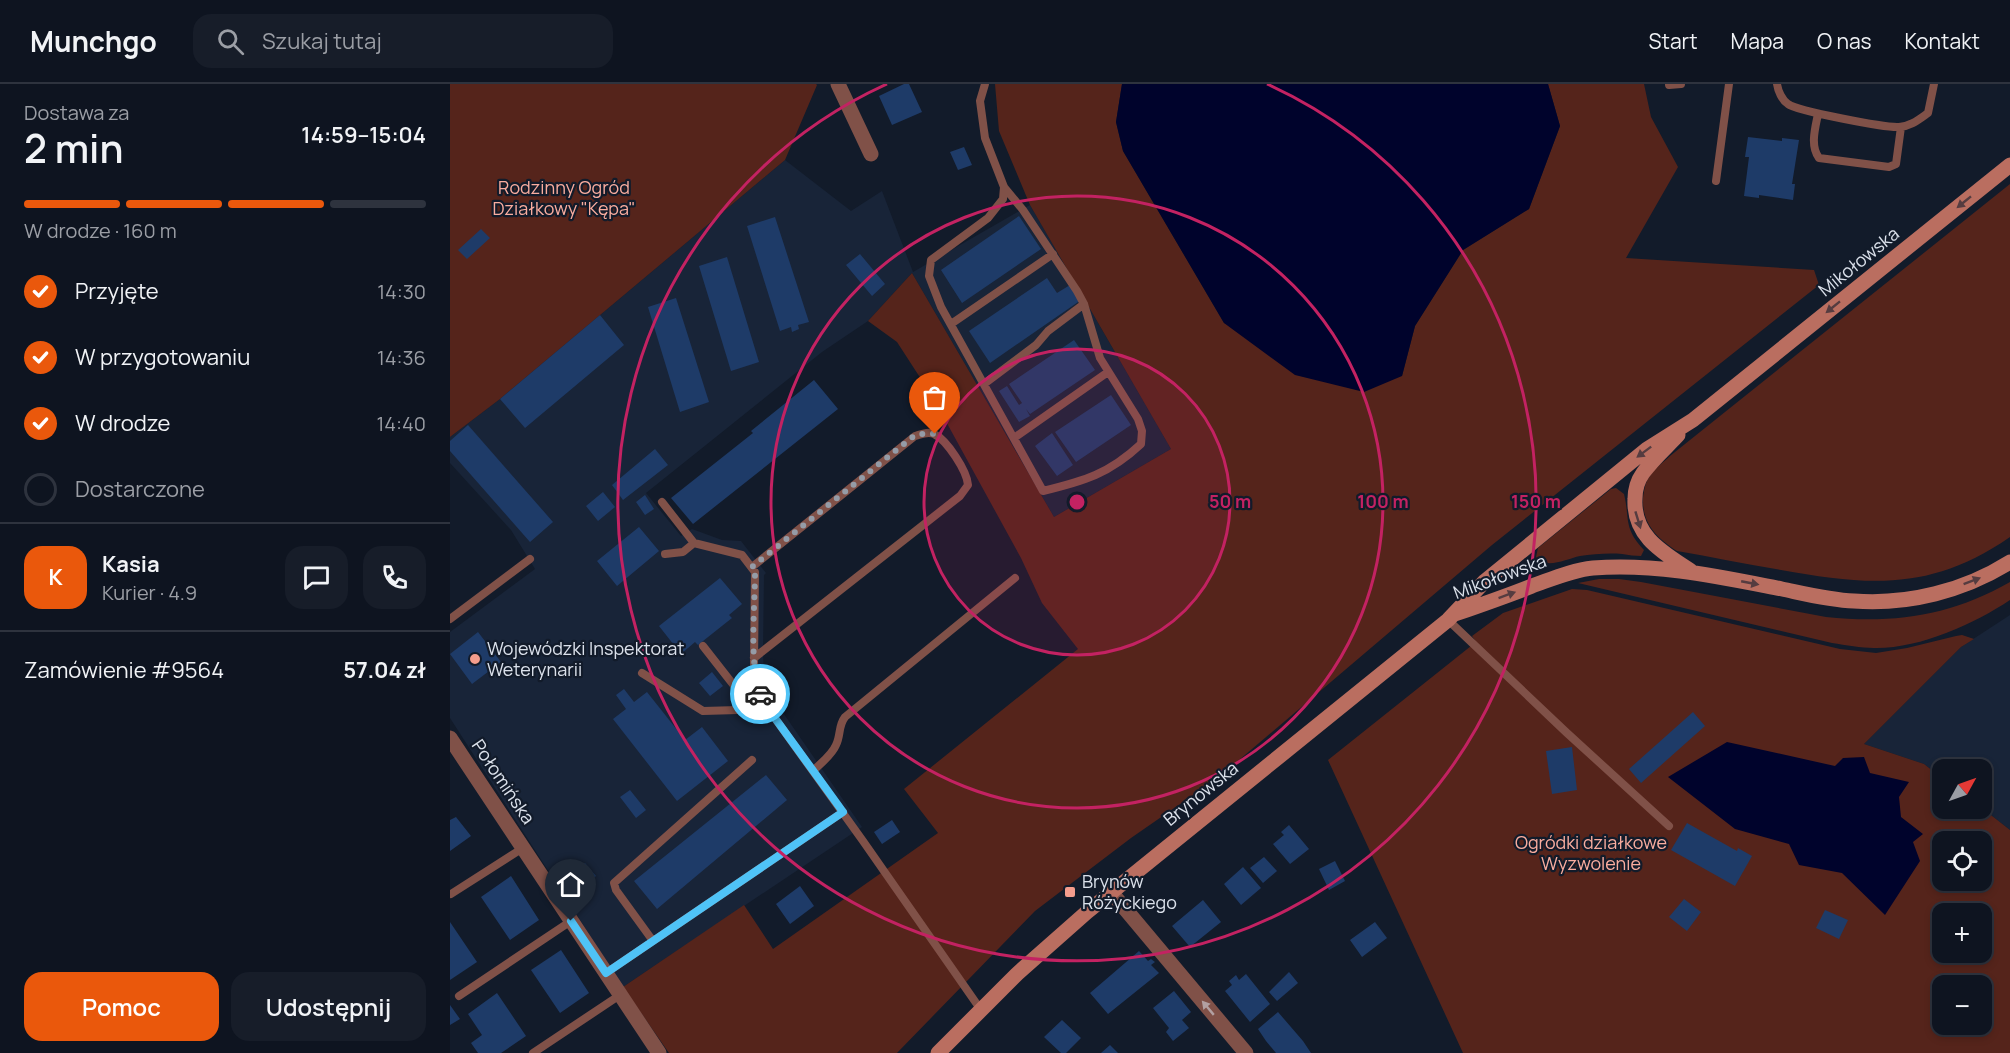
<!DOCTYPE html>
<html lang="pl">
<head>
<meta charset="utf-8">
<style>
	body { margin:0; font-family:Manrope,sans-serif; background:#171d29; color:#f1f3f6; height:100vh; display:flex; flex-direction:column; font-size:22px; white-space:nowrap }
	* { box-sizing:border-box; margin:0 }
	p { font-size:20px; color:#9b9ea5 }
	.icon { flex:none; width:33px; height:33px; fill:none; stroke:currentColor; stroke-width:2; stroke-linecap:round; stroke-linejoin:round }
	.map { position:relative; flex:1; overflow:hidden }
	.drawer { display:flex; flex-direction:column; background:#0e1420; width:450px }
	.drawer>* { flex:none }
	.needle { width:39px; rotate:50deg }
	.tools { position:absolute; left:1482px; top:675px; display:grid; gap:12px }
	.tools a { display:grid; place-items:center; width:60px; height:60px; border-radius:12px; background:#0e1420; box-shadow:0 3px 9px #0003,0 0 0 2px #2e333e; font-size:30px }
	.pin { position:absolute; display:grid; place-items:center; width:51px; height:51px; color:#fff; margin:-62px -26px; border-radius:50% 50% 50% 0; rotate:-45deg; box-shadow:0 0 6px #0007 }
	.pin .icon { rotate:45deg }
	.courier { position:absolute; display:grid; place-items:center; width:60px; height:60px; margin:-30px; border:4px solid #4fc3f7; border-radius:50%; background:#fff; color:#222; box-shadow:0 2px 8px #0007 }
	.summary em { font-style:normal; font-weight:600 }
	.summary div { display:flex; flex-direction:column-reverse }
	.summary { display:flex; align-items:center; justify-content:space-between; height:102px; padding:0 24px }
	h1 { font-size:39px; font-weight:600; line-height:45px }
	.bar { display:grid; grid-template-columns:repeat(4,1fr); gap:9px 6px; align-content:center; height:72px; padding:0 24px }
	.bar i { height:8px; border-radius:4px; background:#2e333e }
	.bar .current { background:#ea580c }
	.bar p { grid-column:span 4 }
	.line { display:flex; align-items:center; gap:15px; padding:0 24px; border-top:2px solid #2e333e }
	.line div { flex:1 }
	.round { display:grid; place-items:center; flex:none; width:63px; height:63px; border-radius:18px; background:#171d29 }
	ol { padding:0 24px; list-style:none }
	li { display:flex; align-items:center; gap:18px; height:66px }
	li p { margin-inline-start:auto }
	li .icon { padding:6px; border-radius:50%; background:#ea580c; color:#fff; stroke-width:4 }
	li:last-child { color:#9b9ea5 }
	li i { width:33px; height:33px; border:3px solid #2e333e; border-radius:50% }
	.button { display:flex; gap:12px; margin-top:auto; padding:12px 24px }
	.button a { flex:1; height:69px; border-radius:18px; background:#ea580c; color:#fff; font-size:24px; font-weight:600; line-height:69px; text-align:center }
	.button a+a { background:#171d29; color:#f1f3f6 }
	header { display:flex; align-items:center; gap:36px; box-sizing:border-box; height:84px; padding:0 30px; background:#0e1420; border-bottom:2px solid #2e333e }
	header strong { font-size:28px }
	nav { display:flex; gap:33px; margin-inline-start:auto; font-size:21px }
	.search { width:420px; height:54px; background:#171d29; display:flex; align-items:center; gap:15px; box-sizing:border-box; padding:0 21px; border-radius:18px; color:#9b9ea5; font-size:22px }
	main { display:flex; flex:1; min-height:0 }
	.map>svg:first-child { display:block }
	.built { fill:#182438 }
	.green { fill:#55241b; fill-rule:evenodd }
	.water { fill:#00032c }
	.building { fill:#1e3b68 }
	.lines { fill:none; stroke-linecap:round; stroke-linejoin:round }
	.service { stroke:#805148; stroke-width:8 }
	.minor { stroke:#805148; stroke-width:15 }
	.secondary { stroke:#ba6e60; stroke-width:15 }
	.oneway { fill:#553c40 }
	.oneway2 { fill:#b2a0a2 }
	.done { stroke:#959ca7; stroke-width:6; stroke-dasharray:0 10.8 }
	.route { stroke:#4fc3f7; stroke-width:8 }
	.ring { fill:none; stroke:#c32262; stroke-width:3 }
	.poi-dot { fill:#f49d8d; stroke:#121b2a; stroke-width:2 }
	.labels { text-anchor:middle; stroke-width:4.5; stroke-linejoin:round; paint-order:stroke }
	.park-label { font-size:18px; fill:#faad9f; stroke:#121b2a }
	.street-label { font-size:18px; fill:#dbe1eb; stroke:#121b2a }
	.poi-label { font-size:18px; fill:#dbe1eb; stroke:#121b2a; text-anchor:start }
	.centre { fill:#c32262; stroke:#121b2a; stroke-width:3 }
	.ring-label { font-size:18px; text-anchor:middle; font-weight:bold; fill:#c32262; stroke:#121b2a; stroke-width:4.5; stroke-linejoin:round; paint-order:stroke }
</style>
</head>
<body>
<header>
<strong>Munchgo</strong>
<div class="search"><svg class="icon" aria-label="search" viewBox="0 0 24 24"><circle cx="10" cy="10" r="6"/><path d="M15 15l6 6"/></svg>Szukaj tutaj</div>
<nav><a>Start</a><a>Mapa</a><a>O nas</a><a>Kontakt</a></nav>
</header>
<main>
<section class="drawer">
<div class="summary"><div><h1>2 min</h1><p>Dostawa za</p></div><em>14:59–15:04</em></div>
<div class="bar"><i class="current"></i><i class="current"></i><i class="current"></i><i></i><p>W drodze · 160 m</p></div>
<ol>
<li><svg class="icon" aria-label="check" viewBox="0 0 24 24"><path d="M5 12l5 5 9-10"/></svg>Przyjęte<p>14:30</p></li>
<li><svg class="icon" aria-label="check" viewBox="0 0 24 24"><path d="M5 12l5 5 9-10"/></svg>W przygotowaniu<p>14:36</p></li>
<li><svg class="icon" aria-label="check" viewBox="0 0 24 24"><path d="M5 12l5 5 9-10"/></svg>W drodze<p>14:40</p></li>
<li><i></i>Dostarczone</li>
</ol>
<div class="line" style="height:108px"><b class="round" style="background:#ea580c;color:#fff">K</b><div><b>Kasia</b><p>Kurier · 4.9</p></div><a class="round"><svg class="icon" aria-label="chat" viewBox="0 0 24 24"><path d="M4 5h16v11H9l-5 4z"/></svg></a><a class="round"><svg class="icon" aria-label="phone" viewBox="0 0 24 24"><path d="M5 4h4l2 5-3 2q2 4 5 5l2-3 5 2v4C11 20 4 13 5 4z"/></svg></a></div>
<div class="line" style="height:78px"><div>Zamówienie #9564</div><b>57.04 zł</b></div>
<div class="button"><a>Pomoc</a><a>Udostępnij</a></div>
</section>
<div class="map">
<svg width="1560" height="969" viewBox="0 0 1560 969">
	<rect width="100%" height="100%" fill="#121b2a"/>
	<!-- built -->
	<path class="built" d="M335 76 401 127 432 107 463 188 580 121 721 365 604 433 462 189 418 237 372 268 196 409 231 452 242 445 272 456 291 457 316 489 314 491 313 567 314 595 318 607 412 743 173 903 0 634V548L85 485 61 446 0 379V353L50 315Z
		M1560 531V746L1532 724V686H1492V694L1474 680 1414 660 1511 563Z"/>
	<!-- green -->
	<path class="green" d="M0 0H366L367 1 335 76 50 315 0 353Z
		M545 0H672L666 38 673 67 774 239 952 292 965 242 1013 166 1079 125 1110 42 1098 0H1194L1201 33 1228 83 1176 174 1364 186 1369 201 1042 461 769 693 681 754 585 827 447 969H219L173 903 294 821 323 865 488 749 454 705 628 565 592 519 571 474 482 312 447 258 418 237 462 189 604 433 721 365 580 121 549 47Z
		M1560 100V453C1482 507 1420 502 1331 486 1296 480 1261 473 1227 467 1207 454 1192 440 1193 414 1194 407 1195 398 1200 392 1205 384 1214 378 1220 372Z
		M1166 404 1174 410C1180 434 1173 444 1194 466L1191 472C1185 472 1179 471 1172 470 1159 469 1143 470 1130 472 1116 475 1096 486 1086 473L1088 464 1161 405Z
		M1149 495H1169L1191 498 1376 533C1443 540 1501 532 1560 498V516C1524 540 1469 565 1424 564 1411 564 1396 561 1382 559L1128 499Z
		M1122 505 1137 506 1390 565 1426 569 1457 564 1506 552 1512 551 1524 555 1511 563 1414 660 1474 680 1492 694V724H1532L1560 746V969H1013L878 676 1026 558 1022 552 1053 529ZM1492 758H1532V796H1492ZM1492 830H1532V868H1492ZM1492 902H1532V940H1492Z"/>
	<!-- water -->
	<path class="water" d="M672 0H1098L1110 42 1079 125 1013 166 965 242 952 292 914 308 845 291 774 239 673 67 666 38Z
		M1277 658 1385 682 1393 674 1414 673 1420 689 1459 698 1449 713 1451 733 1473 750 1463 758 1470 777 1435 831 1392 789 1349 781 1339 760 1285 745 1218 693Z"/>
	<!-- building -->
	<path class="building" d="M454 0H459L472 28 442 41 429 12Z
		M1298 53 1332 57V54L1349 56 1342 100H1345L1343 116 1309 111V114L1294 112 1299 73H1295Z
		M514 63 522 81 508 86 500 68Z
		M569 132 591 165 512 219 491 186Z
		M325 133 359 238 348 241 349 245 342 248 341 243 330 247 297 142Z
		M31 145 40 154 17 175 8 166Z
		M410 170 435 200 422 212 396 181Z
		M277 173 309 278 281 287 249 182Z
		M597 194 607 209 620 201 631 216 540 279 519 247Z
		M226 214 259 318 230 328 198 223Z
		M150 231 174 261 75 344 50 315Z
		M624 256 645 286 580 330 576 325 580 332 569 338 549 307 557 302 569 321 572 319 559 300Z
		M364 296 388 325 243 440 221 414 303 349 301 347Z
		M661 311 681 341 626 378 605 348Z
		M18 341 103 438 80 458 0 367V357Z
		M602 349 623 381 607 392 585 362Z
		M205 365 218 381 173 416 162 401Z
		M153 408 165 423 148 437 136 422Z
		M195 411 204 425 195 431 186 418Z
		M189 443 209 467 167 502 147 477Z
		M270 494 292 520 279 531 282 534 248 561 245 558 231 570 209 542Z
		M28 548 51 578 22 600 0 570Z
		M262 588 273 602 260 612 249 599Z
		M174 605 184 618 197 608 235 656 252 643 278 677 227 717 163 635 176 625 166 611Z
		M1243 628 1255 642 1191 699 1179 685Z
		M1122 663 1127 706 1102 710 1096 667Z
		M316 691 337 716 207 825 184 797Z
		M180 706 196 726 186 734 170 713Z
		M6 733 21 752 0 767V736Z
		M442 736 450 748 432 760 424 748Z
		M1237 739 1287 767 1288 764 1302 772 1285 802 1221 766Z
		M839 741 859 765 840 780 823 760 834 751 831 748Z
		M814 773 827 787 813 799 800 784Z
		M885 777 895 797 879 806 869 785Z
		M135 779 146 792 132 803 121 791Z
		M793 783 811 804 791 821 774 800Z
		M61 792 89 836 60 856 31 813Z
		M350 802 364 822 340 840 326 820Z
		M1234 815 1251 828 1237 847 1219 833Z
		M753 816 771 838 740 863 722 842Z
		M1375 826 1398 836 1389 855 1366 844Z
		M0 838 27 878 0 896Z
		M925 838 937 854 912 873 900 856Z
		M111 866 139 909 110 929 81 886Z
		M689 867 698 877 701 875 705 878 701 881 709 889 658 930 640 909Z
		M839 888 848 899 827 917 819 908Z
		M796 890 820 920 800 938 775 907 782 901 779 897 786 891 789 896Z
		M724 907 741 928 732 936 739 944 723 957 716 948 719 944 703 924Z
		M47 909 76 952 51 969H28L21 959 32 951 18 930Z
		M0 921 10 935 0 941Z
		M828 928 853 957 861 969H826L816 957 808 945Z
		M612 936 631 954 616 969H611L594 953Z
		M660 961 668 969H651Z"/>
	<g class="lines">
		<!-- service -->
		<path class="service" d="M535 0 530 17 535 54 554 103 573 126 627 207 634 220 650 274 688 335 692 347 691 360C659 390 634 397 593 407L491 223 479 192 481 176 538 134 553 115 554 103
			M1327 0C1328 7 1332 16 1338 20 1347 27 1436 44 1449 43 1461 42 1468 36 1478 29L1484 0
			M1219 1 1231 0
			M1368 30C1365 45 1360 62 1369 74L1439 83 1446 80 1451 43
			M1266 97 1279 0
			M501 240 603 170
			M534 300 586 261 598 247 634 220
			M564 354 658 288
			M212 418 244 459
			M244 459 292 471 305 488 304 579 306 599 314 619 413 757 531 926
			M215 470 233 468 244 459
			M302 483 465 352C472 350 478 347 484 350 497 356 517 387 518 401L510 412 304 574
			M0 535 80 475
			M998 536 1117 649 1219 742
			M253 562 300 622
			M192 589 253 627 288 626 314 619
			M363 687C371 679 382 671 386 661 391 651 388 642 395 633L565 494
			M1 810 73 764
			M203 857 166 806 164 799 302 676
			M156 889 393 728
			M9 912 121 837
			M83 969 170 911"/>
		<!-- minor -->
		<path class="minor" d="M388 0 421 70
			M0 654 209 969
			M661 808 796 969"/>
		<!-- secondary -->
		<path class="secondary" d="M1228 351C1217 363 1203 375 1193 389 1188 396 1185 406 1185 415 1183 453 1214 469 1241 487
			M1005 530C1031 521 1057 512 1082 502 1102 495 1122 486 1143 484 1207 479 1270 493 1332 505 1356 510 1380 516 1404 517 1458 521 1514 507 1560 478
			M488 969 567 890 637 828 998 536 1035 497 1197 365 1243 336 1560 81"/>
	</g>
	<!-- one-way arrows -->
	<defs><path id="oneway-solid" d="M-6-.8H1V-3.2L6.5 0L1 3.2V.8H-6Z" transform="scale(1.5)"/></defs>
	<g class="oneway">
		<use href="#oneway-solid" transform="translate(1514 118) rotate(141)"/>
		<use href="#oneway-solid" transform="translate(1383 223) rotate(141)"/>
		<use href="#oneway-solid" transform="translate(1194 368) rotate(143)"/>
		<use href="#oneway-solid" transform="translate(1188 436) rotate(73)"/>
		<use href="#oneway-solid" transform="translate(1522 497) rotate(-21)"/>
		<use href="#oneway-solid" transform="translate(1300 499) rotate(11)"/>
		<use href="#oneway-solid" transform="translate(1057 511) rotate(-20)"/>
	</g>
	<use class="oneway2" href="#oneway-solid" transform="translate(758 924) rotate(-130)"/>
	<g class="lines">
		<!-- done -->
		<path class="done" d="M310 610C299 580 305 522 305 488L302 483 465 351 478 349 485 350"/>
		<!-- route -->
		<path class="route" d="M121 837 156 889 393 728 314 619 310 610"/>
	</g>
	<!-- distance rings -->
	<circle cx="627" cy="418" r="153" fill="#c32262" fill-opacity=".12"/>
	<g class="ring">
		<circle cx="627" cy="418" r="153"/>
		<circle cx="627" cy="418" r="306"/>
		<path d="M817 0A459 459 0 1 1 437 0"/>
	</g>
	<!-- markers -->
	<g class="poi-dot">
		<circle cx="25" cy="575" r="6"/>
		<rect x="614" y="802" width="12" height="12" rx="3"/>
	</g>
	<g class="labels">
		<!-- park labels -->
		<g class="park-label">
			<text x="114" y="110">Rodzinny Ogród<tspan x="114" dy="21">Działkowy "Kępa"</tspan></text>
			<text x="1141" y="765">Ogródki działkowe<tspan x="1141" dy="21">Wyzwolenie</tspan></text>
		</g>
		<!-- street labels -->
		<g class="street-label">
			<text transform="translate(1409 178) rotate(-39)" y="6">Mikołowska</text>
			<text transform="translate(1050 493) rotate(-20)" y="6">Mikołowska</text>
			<text transform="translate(53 698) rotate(56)" y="6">Połomińska</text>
			<text transform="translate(751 710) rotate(-39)" y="6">Brynowska</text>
		</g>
		<!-- poi labels -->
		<g class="poi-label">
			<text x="37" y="571">Wojewódzki Inspektorat<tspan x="37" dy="21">Weterynarii</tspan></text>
			<text x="632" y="804">Brynów<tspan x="632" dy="21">Różyckiego</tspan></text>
		</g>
	</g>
	<circle cx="627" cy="418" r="9" class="centre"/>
	<g class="ring-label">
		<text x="780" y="424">50 m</text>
		<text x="933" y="424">100 m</text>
		<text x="1086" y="424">150 m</text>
	</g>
</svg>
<div class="tools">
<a><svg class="needle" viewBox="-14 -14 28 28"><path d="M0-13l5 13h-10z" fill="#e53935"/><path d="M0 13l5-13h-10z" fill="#9b9ea5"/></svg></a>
<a><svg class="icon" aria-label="locate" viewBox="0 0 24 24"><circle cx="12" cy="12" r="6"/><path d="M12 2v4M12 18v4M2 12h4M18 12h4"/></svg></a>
<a>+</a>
<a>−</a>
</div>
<div class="pin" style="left:485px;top:350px;background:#ea580c"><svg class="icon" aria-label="bag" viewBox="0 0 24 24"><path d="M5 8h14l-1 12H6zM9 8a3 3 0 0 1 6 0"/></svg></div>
<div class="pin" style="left:121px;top:837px;background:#1f2937"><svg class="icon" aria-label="home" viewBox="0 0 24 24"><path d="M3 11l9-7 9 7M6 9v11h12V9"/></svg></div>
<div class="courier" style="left:310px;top:610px"><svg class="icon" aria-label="car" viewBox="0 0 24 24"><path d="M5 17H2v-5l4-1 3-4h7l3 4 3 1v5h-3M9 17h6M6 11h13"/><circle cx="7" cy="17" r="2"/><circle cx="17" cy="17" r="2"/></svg></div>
</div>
</main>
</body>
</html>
